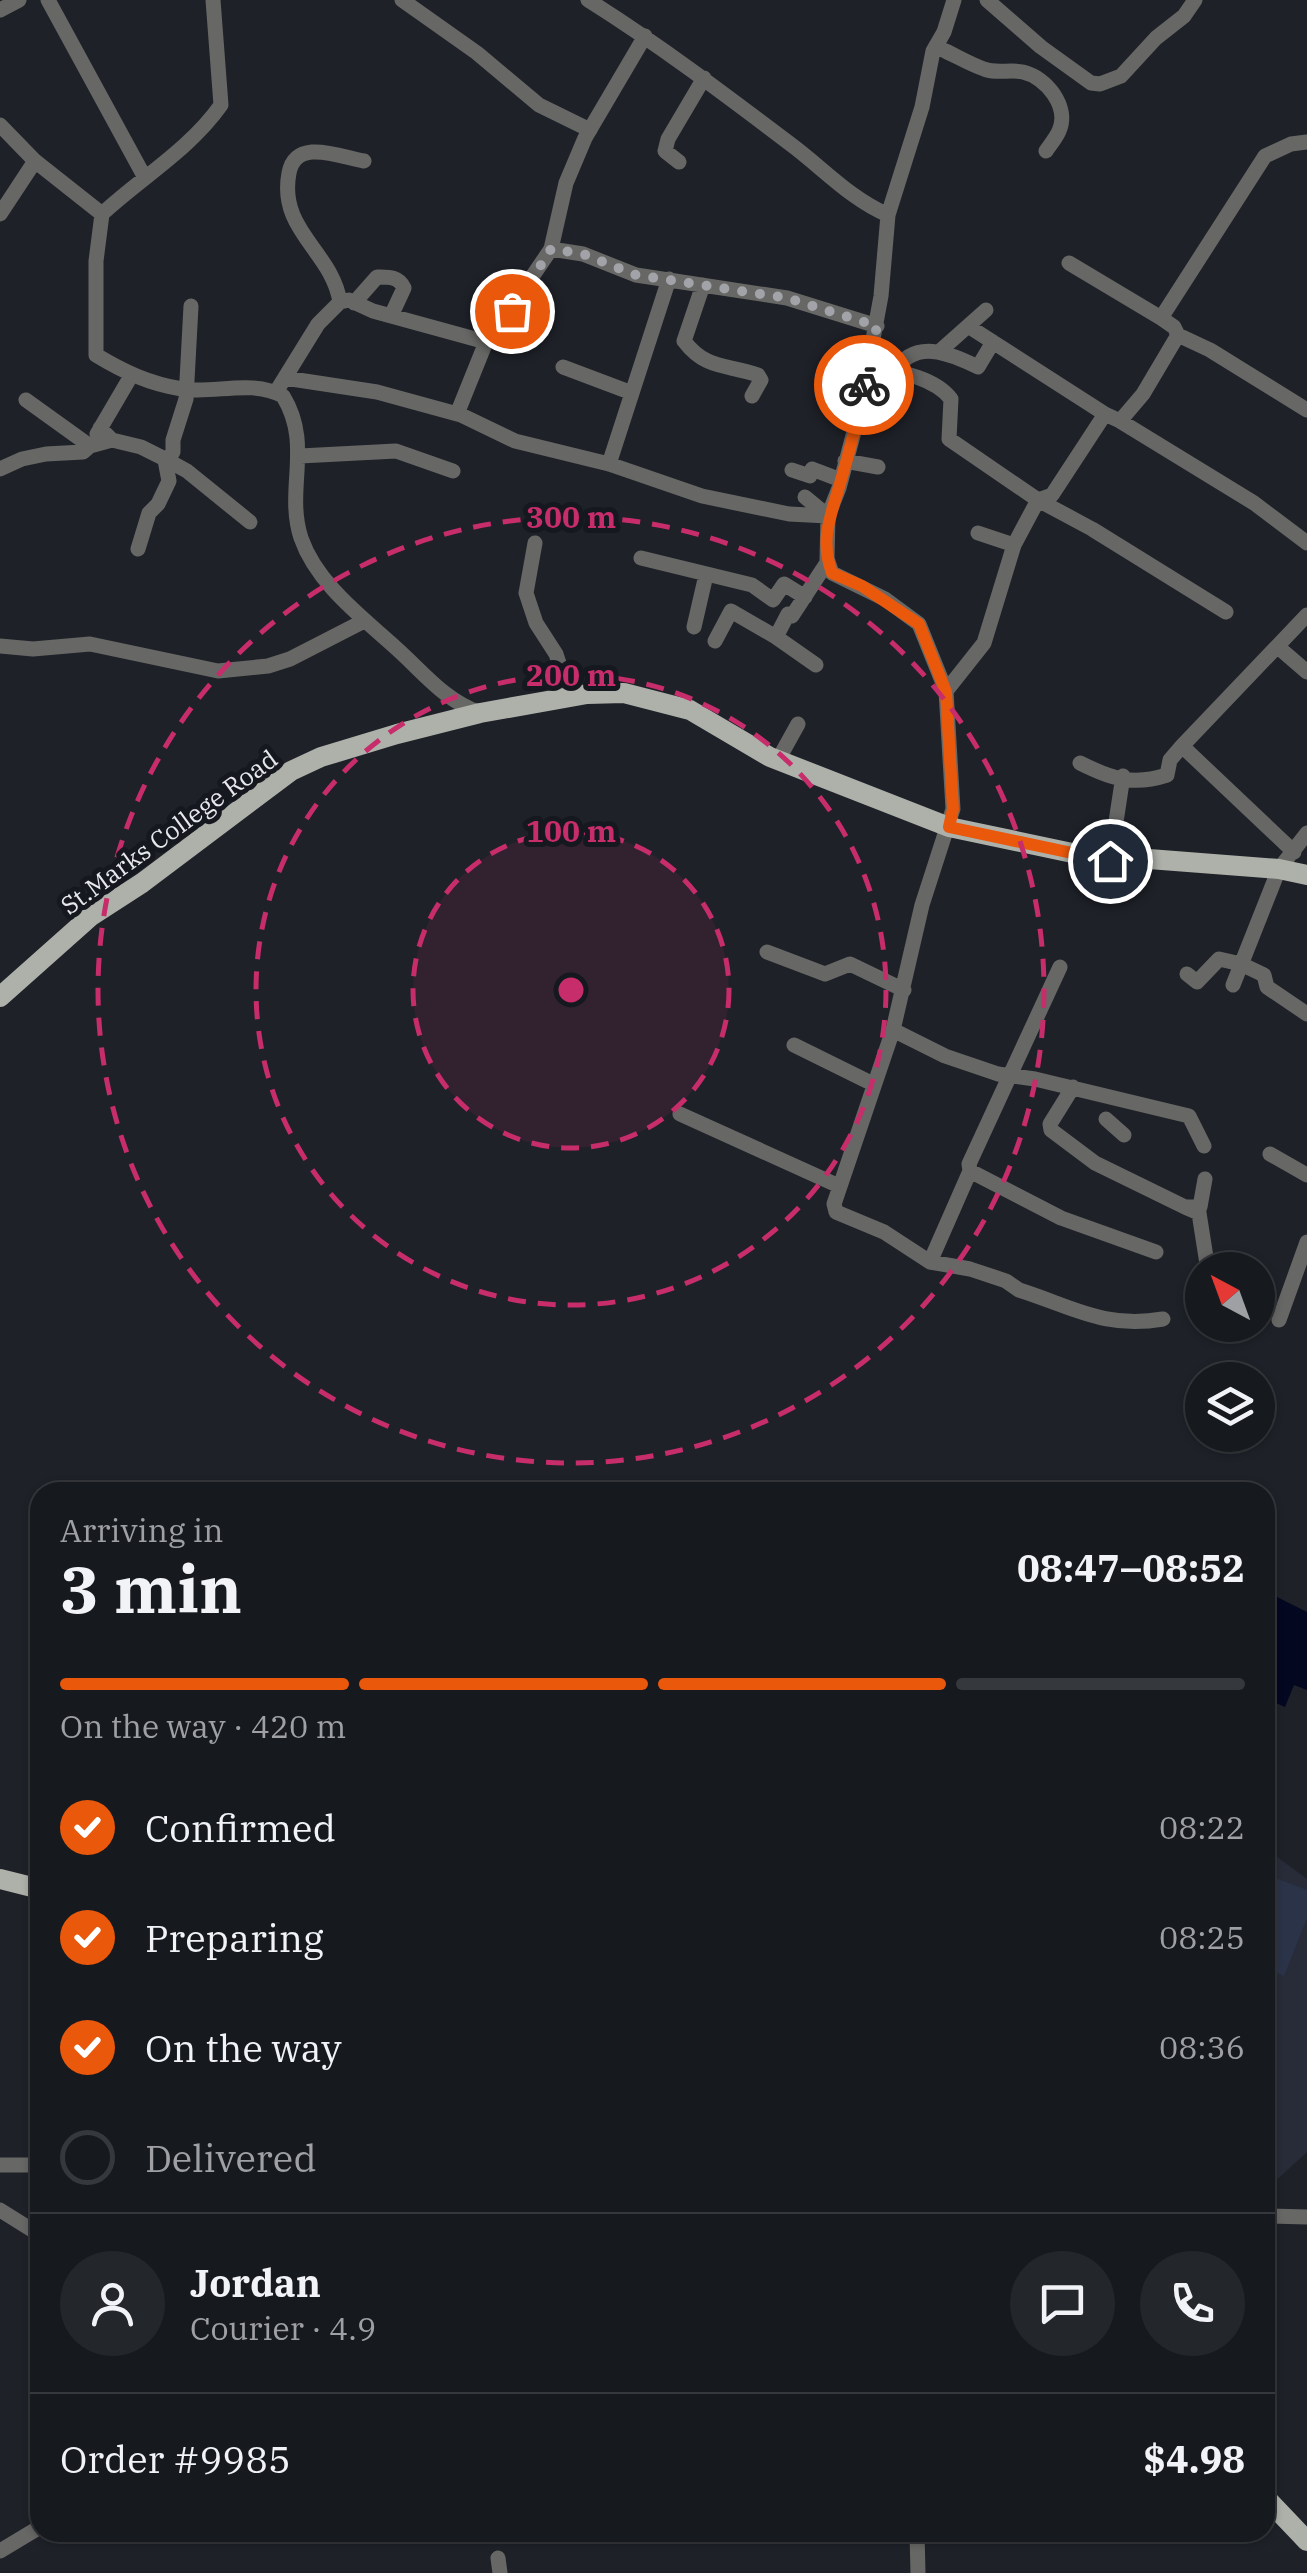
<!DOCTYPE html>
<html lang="en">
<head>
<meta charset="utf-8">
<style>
	body { margin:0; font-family:"IBM Plex Serif",serif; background:#23262b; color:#f1f3f6; height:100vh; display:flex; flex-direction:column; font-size:38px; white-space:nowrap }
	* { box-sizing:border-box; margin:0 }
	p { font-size:32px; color:#9ea0a4 }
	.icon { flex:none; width:55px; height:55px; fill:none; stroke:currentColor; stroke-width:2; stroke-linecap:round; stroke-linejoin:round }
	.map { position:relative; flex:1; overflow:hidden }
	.side { position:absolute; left:30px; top:1482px; width:1245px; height:1060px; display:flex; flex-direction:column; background:#16191e; border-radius:30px; box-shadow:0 2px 8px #0004,0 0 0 2px #35383c }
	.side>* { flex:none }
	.needle { width:65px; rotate:319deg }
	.fabs { position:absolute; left:1185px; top:1252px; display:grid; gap:20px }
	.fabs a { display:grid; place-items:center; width:90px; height:90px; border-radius:50%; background:#16191e; box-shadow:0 2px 8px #0004,0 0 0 2px #35383c; font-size:50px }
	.pin { position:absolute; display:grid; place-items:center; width:85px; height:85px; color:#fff; margin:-42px; border:5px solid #fff; border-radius:50%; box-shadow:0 2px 10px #0007 }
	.courier { position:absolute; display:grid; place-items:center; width:100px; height:100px; margin:-50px; border:8px solid #ea580c; border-radius:50%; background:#fff; color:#222; box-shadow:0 2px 12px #0007 }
	.head em { font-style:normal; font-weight:800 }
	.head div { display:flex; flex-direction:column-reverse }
	.head { display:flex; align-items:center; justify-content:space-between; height:170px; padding:0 30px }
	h1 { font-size:65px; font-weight:800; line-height:75px }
	.bar { display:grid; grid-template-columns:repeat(4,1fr); gap:15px 10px; align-content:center; height:120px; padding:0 30px }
	.bar i { height:12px; border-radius:8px; background:#35383c }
	.bar .selected { background:#ea580c }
	.bar p { grid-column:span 4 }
	.line { display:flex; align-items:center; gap:25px; padding:0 30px; border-top:2px solid #35383c }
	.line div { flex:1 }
	.round { display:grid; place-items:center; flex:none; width:105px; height:105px; border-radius:52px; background:#23262b }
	ol { padding:0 30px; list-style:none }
	li { display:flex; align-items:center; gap:30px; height:110px }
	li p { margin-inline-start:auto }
	li .icon { padding:10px; border-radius:50%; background:#ea580c; color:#fff; stroke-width:4 }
	li:last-child { color:#9ea0a4 }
	li i { width:55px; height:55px; border:5px solid #35383c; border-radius:50% }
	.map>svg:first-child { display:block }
	.built { fill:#272c38 }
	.green { fill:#2b3349 }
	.water { fill:#030720 }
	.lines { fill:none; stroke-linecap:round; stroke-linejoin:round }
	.minor { stroke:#676865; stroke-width:15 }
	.major { stroke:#aeb1a9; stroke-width:20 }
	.done { stroke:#a1a3a8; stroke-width:10; stroke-dasharray:0 18 }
	.route { stroke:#ea580c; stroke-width:12 }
	.ring { fill:none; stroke:#c62d6a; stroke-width:5; stroke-dasharray:18 12 }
	.labels { text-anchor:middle; stroke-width:10; stroke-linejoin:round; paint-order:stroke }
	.street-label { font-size:25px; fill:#e7e9ed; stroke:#15181e }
	.centre { fill:#c62d6a; stroke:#15181e; stroke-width:5 }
	.ring-label { font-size:30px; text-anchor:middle; font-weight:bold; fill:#c62d6a; stroke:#15181e; stroke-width:10; stroke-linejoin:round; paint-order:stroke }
</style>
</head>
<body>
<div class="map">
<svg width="1307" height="2573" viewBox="0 0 1307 2573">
	<rect width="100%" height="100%" fill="#1e2128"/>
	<!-- built -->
	<path class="built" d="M1265 1848 1307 1879V2152L1270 2186 1265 2185Z"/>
	<!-- green -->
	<path class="green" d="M1265 1874 1307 1890V1918L1284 1976 1265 1968Z"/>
	<!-- water -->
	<path class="water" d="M1265 1591 1307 1612V1690L1294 1685 1285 1707 1265 1698Z"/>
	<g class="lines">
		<!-- minor -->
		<path class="minor" d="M48 0 144 176
			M213 0 221 105C189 150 142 177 102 214L96 261V355C124 372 150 384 182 389 215 394 251 379 283 396 313 445 285 489 301 538 317 584 362 617 396 648 424 673 444 700 480 713
			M402 0 477 53 539 105 590 130
			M588 0C658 44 723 93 789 143 823 168 849 198 888 215
			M954 0 944 32 933 51 922 107 888 215 881 296 868 366C894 371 934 376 951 399L949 439 1038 500 1014 545 984 643 946 691 953 809 922 905 893 1030 834 1204 836 1212 884 1232 930 1262 970 1269 1006 1281 1019 1290C1073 1307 1104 1329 1163 1319
			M987 0 1041 47 1091 83 1100 84 1121 76 1156 38 1184 16 1195 0
			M0 10 19 0
			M645 36 585 138 566 183 551 249 521 293 502 329 486 342 459 409 461 415 515 441 609 464 702 496 789 514 828 516
			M933 51 941 49C955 55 969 64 984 69 996 74 1010 69 1023 72 1046 77 1070 107 1059 131 1056 138 1050 145 1046 151
			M0 125 35 161 102 214
			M679 162 665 151 668 139 704 78
			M0 214 35 161
			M551 249 583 254 636 275 787 298 877 326
			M1069 263 1161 318 1174 327 1178 335
			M703 285 684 341C706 370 727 364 758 375L761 380 752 396
			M340 302C332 251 278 231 289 173 296 137 340 157 364 161
			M354 303 377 277C388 277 399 276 404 288L391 316
			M1161 318 1265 156 1291 144 1307 142
			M968 326 1105 414
			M941 350 986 310
			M868 366 859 413 839 488 828 516 827 559 832 573 885 599 919 624 946 691
			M563 367 632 393
			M894 372C915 338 948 353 978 367L993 342
			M285 378 377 392 461 415
			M276 392 318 324 340 302 349 300 373 311 486 342
			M26 400 90 446
			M1120 421 1254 503 1307 543
			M97 434 131 376
			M112 440 141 447 167 460 173 452V440L186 399 191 306
			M300 456 396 451 453 471
			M167 460 187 471 250 522
			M845 461 878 467
			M609 464 669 279
			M0 469 22 459 46 454 83 452 90 446 112 440 100 428
			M792 470 810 476 812 469 841 480
			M805 497 828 516
			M1038 500 1052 495 1105 414 1120 421 1143 394 1178 335 1210 350 1307 410
			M1038 500 1092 529 1226 612
			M978 533 1014 545
			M535 543 526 593 536 623 556 654 570 697
			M138 549 149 513 158 504 169 481 165 460
			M641 558 752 585 773 600 784 584 805 597
			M694 627 706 575
			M715 641 731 611 776 637
			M0 646 33 649 90 644 218 671 268 666 290 659 364 621
			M1278 647 1307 672
			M816 665 776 637 788 614 792 616 828 561
			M778 760 798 724
			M1080 763C1112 779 1133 786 1167 775L1170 760 1182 746
			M1294 852 1182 746 1307 615
			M1110 861 1123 776
			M767 952 825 974 850 964 904 990
			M1060 967 969 1164 970 1171 1061 1218 1156 1252
			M1187 974 1197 982 1219 959 1241 964 1264 975 1267 987 1307 1014
			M1233 985 1279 869 1307 833
			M893 1030 945 1056 998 1074 1035 1079 1189 1116 1204 1146
			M794 1045 873 1084
			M1073 1087 1050 1124 1051 1130 1095 1163 1185 1207
			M680 1114 839 1186
			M1106 1119 1124 1135
			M1270 1154 1307 1175
			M1205 1179 1200 1207H1185L1199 1213 1208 1270
			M930 1262 970 1171
			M1279 1320 1307 1242
			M0 2165H40
			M0 2210 40 2235
			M1265 2216 1307 2217
			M917 2532 918 2573
			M0 2551 40 2527
			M498 2558 500 2573"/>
		<!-- major -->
		<path class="major" d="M0 997 91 916 142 883 291 771 321 757 397 734 480 713 587 694 624 693 690 710 770 757 949 827 1110 861 1136 858 1279 869 1307 875
			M0 1879 40 1889
			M1265 2497 1307 2541"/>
	</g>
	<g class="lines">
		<!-- done -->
		<path class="done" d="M512 311 551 249 583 254 636 275 787 298 877 326 864 385"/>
		<!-- route -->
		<path class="route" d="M864 385C858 419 849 454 839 487 830 518 820 540 832 573L862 586 919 624 946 692 953 809 949 827 1110 861"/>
	</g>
	<!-- distance rings -->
	<circle cx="571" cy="990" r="158" fill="#c62d6a" fill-opacity=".12"/>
	<g class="ring">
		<circle cx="571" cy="990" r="158"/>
		<circle cx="571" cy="990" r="315"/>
		<circle cx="571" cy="990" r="473"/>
	</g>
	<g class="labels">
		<!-- street labels -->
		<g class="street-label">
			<text transform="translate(169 832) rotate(-36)" y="9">St.Marks College Road</text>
		</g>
	</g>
	<circle cx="571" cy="990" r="15" class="centre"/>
	<g class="ring-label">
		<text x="571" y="528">300 m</text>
		<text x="571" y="686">200 m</text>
		<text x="571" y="842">100 m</text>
	</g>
</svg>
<div class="fabs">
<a><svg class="needle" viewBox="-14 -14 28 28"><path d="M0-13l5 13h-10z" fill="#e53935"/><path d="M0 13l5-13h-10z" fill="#9ea0a4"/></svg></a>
<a><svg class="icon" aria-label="layers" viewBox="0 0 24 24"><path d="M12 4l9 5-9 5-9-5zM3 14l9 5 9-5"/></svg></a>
</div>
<div class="pin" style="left:512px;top:311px;background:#ea580c"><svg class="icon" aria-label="bag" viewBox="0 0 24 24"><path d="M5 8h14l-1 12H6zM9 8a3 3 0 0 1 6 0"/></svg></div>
<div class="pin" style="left:1110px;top:861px;background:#1f2937"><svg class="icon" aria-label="home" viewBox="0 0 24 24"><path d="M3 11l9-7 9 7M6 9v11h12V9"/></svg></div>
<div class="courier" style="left:864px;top:385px"><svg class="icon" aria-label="bike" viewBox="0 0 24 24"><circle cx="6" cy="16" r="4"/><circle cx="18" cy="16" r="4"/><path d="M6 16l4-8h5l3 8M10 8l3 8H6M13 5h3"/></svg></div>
<section class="side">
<div class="head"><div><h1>3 min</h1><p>Arriving in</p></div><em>08:47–08:52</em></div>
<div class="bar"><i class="selected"></i><i class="selected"></i><i class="selected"></i><i></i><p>On the way · 420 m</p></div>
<ol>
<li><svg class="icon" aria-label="check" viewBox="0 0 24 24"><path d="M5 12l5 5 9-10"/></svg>Confirmed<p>08:22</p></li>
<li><svg class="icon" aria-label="check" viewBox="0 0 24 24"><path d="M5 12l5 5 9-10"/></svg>Preparing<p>08:25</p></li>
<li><svg class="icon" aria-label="check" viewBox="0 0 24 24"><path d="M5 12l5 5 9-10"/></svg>On the way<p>08:36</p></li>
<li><i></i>Delivered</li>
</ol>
<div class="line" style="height:180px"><a class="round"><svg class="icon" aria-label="person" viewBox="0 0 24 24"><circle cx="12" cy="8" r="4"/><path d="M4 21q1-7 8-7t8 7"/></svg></a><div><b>Jordan</b><p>Courier · 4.9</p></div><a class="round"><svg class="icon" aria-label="chat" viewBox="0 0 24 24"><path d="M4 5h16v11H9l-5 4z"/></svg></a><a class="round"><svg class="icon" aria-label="phone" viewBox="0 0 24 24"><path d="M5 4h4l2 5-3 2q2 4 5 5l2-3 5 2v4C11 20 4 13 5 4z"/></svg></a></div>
<div class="line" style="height:130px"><div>Order #9985</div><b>$4.98</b></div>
</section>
</div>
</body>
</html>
